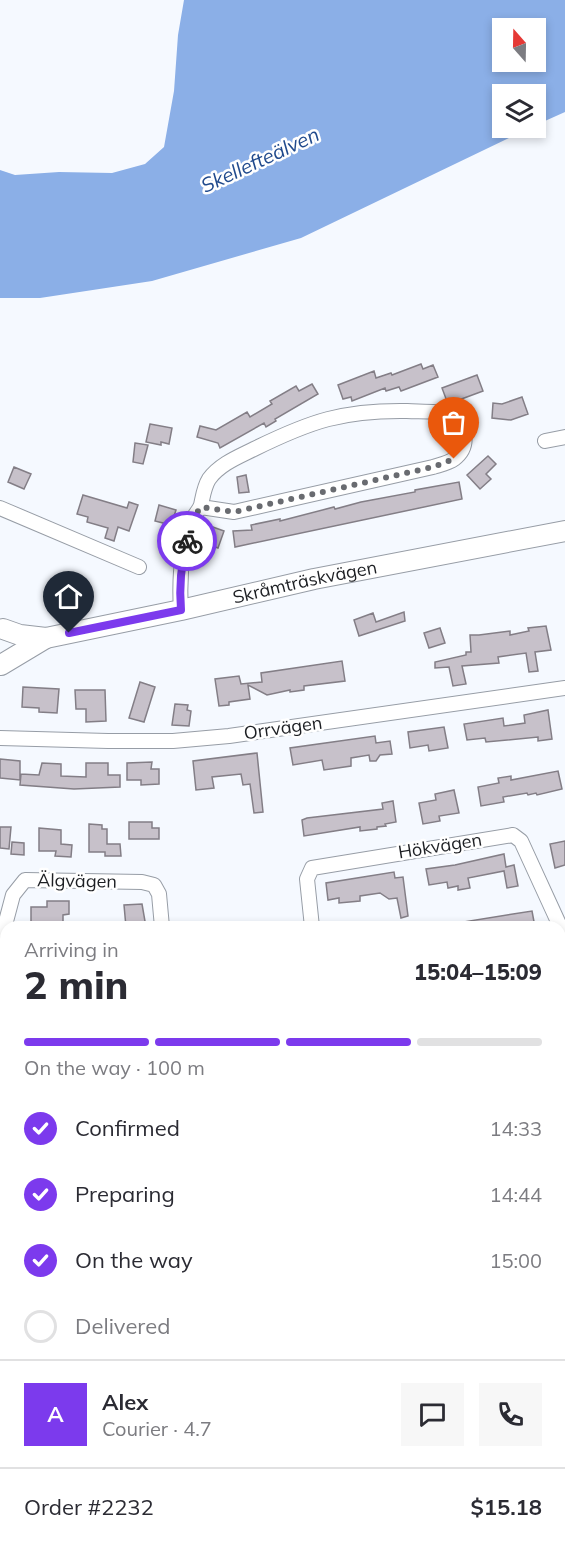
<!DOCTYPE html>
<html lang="en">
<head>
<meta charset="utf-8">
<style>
	body { margin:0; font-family:Mulish,sans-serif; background:#f7f7f7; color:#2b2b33; height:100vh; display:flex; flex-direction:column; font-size:22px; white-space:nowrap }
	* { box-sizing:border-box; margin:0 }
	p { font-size:20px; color:#7c7c81 }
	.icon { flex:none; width:33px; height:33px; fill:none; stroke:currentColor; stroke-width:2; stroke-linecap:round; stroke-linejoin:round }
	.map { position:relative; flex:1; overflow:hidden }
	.panel { position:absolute; left:0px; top:921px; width:566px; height:638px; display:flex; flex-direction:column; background:#fff; border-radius:18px 18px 0 0; box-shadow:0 3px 9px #0003 }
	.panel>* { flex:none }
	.needle { width:39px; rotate:340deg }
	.fabs { position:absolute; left:492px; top:18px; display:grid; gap:12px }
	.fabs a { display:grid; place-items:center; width:54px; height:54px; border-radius:0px; background:#fff; box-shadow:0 3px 9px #0003; font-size:30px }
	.pin { position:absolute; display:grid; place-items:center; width:51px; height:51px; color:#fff; margin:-62px -26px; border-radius:50% 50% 50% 0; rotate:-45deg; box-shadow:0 0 6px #0007 }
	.pin .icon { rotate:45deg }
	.courier { position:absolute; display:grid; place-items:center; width:60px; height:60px; margin:-30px; border:4px solid #7c3aed; border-radius:50%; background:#fff; color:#222; box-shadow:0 2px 8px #0007 }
	.head em { font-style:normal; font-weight:800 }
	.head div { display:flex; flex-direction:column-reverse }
	.head { display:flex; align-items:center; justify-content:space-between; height:102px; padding:0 24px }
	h1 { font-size:39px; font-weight:800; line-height:45px }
	.bar { display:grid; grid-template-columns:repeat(4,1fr); gap:9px 6px; align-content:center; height:72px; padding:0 24px }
	.bar i { height:8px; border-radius:4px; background:#e1e1e2 }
	.bar .current { background:#7c3aed }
	.bar p { grid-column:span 4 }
	.line { display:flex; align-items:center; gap:15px; padding:0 24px; border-top:2px solid #e1e1e2 }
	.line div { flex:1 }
	.round { display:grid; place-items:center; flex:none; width:63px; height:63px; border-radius:0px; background:#f7f7f7 }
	ol { padding:0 24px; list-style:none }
	li { display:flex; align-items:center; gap:18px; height:66px }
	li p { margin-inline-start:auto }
	li .icon { padding:6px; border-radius:50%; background:#7c3aed; color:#fff; stroke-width:4 }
	li:last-child { color:#7c7c81 }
	li i { width:33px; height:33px; border:3px solid #e1e1e2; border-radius:50% }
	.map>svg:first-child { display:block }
	.water { fill:#8bafe7; fill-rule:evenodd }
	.building { fill:#c7c1ca; stroke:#837e86; stroke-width:1.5 }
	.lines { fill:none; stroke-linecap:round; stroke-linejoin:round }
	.street-casing { stroke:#979da6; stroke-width:16 }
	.secondary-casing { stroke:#979da6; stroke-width:22 }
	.street { stroke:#fff; stroke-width:14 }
	.secondary { stroke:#fff; stroke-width:20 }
	.done { stroke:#696b70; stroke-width:6; stroke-dasharray:0 10.8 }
	.route { stroke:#7c3aed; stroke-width:8 }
	.labels { text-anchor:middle; stroke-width:5; stroke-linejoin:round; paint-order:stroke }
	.street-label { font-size:18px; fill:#1d1f23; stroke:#fff }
	.water-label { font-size:20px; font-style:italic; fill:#204a8d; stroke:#fff }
</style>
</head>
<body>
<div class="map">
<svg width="565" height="1558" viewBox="0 0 565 1558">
	<rect width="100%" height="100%" fill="#f5f9ff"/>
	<!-- water -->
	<path class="water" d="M184 0H565V112L536 125V94H502V128H530L301 238 152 281 40 298H0V170L15 175 59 172 112 173 145 164 164 147 174 91 178 35ZM502 28H536V62H502Z"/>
	<!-- building -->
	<path class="building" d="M421 364 423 369 433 365 438 377 401 391 399 387 386 391 385 388 352 401 351 397 343 399 338 385 374 371 376 378 391 373 392 375Z
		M477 375 483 391 448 404 442 388Z
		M312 384 318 394 275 419 276 421 266 427 264 423 220 448 218 443 197 437 200 426 216 430 247 412 250 417 272 404 270 401 296 386 299 391Z
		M522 397 528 414 511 420 492 418 493 403 502 404Z
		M150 424 172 428 169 444 161 442V445L146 442Z
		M135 443 148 445 143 464 133 462Z
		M488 456 496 464 486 474 491 479 480 489 467 475Z
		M14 467 31 474 24 489 8 482Z
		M246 475 249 492 239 493 237 477Z
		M459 482 462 499 235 547 233 531 252 530 251 525 280 519V521L334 507 335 509 361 502 415 492V490Z
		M83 495 127 508 129 502 138 505 129 531 118 527 114 541 105 538 108 528 87 522 88 517 77 514Z
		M159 505 176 510 171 525 155 521Z
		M210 526 224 531 218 548 204 543Z
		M404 612 405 621 359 636 354 620 373 613 376 622Z
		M546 626 551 650 535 652 538 671 529 672 526 653 498 657 499 663 462 666 466 684 453 686 449 667 435 668V662L466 655V652H471L470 635H479L510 631V635L529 631 528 628Z
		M440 628 445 643 429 648 424 633Z
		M342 661 345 681 304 686V690L290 692V690L267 695 248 685 250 699 229 702V705L219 706 215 679 239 676 241 684 262 682 261 673Z
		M140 682 155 687 144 722 129 718Z
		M23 687 59 689 57 713 39 712V708L22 707Z
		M75 690H105L106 721 86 722V709H76Z
		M175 704 188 705 187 710 191 711 189 726 172 725Z
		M548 710 552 739 538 741V737L486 742 485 738 467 740 464 724 503 718 504 726 525 723 524 715Z
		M444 727 448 748 429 751 428 745 410 748 408 732Z
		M375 736 376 743 390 741 392 754 380 755 376 761H370L369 755 351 758V766L324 770 322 760 293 765 290 748Z
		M257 753 263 812 254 813 250 784 243 785 241 774 212 777 214 788 196 790 193 761Z
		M0 759 20 761V780L0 778Z
		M152 762 151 769H159V784L141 785V780H127V763Z
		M42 763 61 764V776L86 777V763H108V775H120V787L74 789 20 785 21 774 39 775Z
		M558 771 562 789 537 795 536 793 528 795 527 793 503 797 504 802 481 806 478 787 499 783 498 778 511 776V780Z
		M454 790 459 813 439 816 440 821 423 824 419 803 436 800 435 794Z
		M393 801 396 822 385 824 386 826 377 827V829L360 831V827L304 836 302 820 307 818 383 809 382 803Z
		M129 822H152V828H159V839H129Z
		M89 824 102 825V829H107V844H120L121 856H105V852H89Z
		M0 827H11L9 849 0 848Z
		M39 828 61 830V844L72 845 71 857 55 856 56 851H39Z
		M565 841V865L555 868 550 844Z
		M12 842 24 843V855L11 854Z
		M504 854 506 867 514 865 518 886 507 888 504 871 468 878 470 888 458 890V886L448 888 447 882 429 885 426 869 455 865Z
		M394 872 395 878 403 877 408 916 401 918 397 898 389 899 380 893 360 896V901L339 903V898L328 900 326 883Z
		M47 901H69V914L63 915V927H31V907H47Z
		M142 904 146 927H126L124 905Z
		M532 911 535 927H464L463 922Z"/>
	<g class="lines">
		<defs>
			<path id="street" d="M545 441 565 437
				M0 508 139 567
				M181 610C179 580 181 549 192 520 194 515 199 511 201 505 203 496 204 487 209 479 220 464 238 457 254 449 311 421 343 410 407 411 422 412 438 410 452 417 468 426 469 448 454 459 449 463 439 465 433 467L234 512 201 507
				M0 738 108 741H173L229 736 565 688
				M312 927 307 879 312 868 513 835 521 841 565 937
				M0 944 13 895 25 880 142 882 154 885 159 894 162 927
				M560 966 565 965
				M0 1026H6
				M560 1106 565 1104
				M0 1167H6
				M560 1254 565 1253
				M0 1309H6
				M560 1391 565 1390
				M0 1450 6 1449
				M560 1529 565 1528
				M145 1552V1558"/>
			<g id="secondary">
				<path id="s1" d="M3 629 20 635 46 638 181 610 314 579 565 531"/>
				<path d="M1 665 46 638"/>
			</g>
		</defs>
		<!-- street casing -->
		<use href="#street" class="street-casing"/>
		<!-- secondary casing -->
		<use href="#secondary" class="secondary-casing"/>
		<!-- street -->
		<use href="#street" class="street"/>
		<!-- secondary -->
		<use href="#secondary" class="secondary"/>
	</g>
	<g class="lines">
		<!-- done -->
		<path class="done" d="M187 541 192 519 201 507 234 512 433 467 454 459"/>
		<!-- route -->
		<path class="route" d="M69 633 181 610C179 586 181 564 187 541"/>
	</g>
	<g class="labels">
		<!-- street labels -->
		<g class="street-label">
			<text dy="6" stroke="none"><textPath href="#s1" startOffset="309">Skråmträskvägen</textPath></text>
			<text transform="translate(283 728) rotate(-8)" y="6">Orrvägen</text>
			<text transform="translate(440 846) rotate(-9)" y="6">Hökvägen</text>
			<text transform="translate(77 881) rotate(1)" y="6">Älgvägen</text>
		</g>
		<!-- water labels -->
		<g class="water-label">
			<text transform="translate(260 160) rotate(-25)" y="7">Skellefteälven</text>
		</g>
	</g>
</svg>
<div class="fabs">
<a><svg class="needle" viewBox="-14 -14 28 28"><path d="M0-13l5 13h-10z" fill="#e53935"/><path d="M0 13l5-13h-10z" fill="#7c7c81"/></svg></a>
<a><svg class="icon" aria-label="layers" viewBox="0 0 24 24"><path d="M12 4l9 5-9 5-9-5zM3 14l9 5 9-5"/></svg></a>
</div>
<div class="pin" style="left:454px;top:459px;background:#ea580c"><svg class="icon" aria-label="bag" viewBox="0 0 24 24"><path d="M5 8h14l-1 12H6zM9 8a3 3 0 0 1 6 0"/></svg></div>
<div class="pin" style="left:69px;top:633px;background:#1f2937"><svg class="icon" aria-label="home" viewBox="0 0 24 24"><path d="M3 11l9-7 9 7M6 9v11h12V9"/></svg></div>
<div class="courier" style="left:187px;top:541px"><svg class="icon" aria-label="bike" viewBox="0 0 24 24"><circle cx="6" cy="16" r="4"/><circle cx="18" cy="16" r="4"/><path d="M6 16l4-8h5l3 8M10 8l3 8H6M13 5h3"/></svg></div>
<section class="panel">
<div class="head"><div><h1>2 min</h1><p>Arriving in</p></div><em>15:04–15:09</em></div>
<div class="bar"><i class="current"></i><i class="current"></i><i class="current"></i><i></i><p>On the way · 100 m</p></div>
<ol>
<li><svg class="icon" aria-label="check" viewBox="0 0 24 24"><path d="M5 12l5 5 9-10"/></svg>Confirmed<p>14:33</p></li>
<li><svg class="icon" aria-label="check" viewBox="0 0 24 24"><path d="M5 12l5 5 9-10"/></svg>Preparing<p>14:44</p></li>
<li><svg class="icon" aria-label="check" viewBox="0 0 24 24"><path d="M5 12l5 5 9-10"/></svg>On the way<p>15:00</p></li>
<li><i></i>Delivered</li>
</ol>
<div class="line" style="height:108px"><b class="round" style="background:#7c3aed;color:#fff">A</b><div><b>Alex</b><p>Courier · 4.7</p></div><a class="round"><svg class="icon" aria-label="chat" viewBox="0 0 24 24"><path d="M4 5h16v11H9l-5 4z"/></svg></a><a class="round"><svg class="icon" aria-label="phone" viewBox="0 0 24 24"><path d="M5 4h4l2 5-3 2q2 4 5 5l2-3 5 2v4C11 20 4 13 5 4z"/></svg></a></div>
<div class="line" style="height:78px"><div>Order #2232</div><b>$15.18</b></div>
</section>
</div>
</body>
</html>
